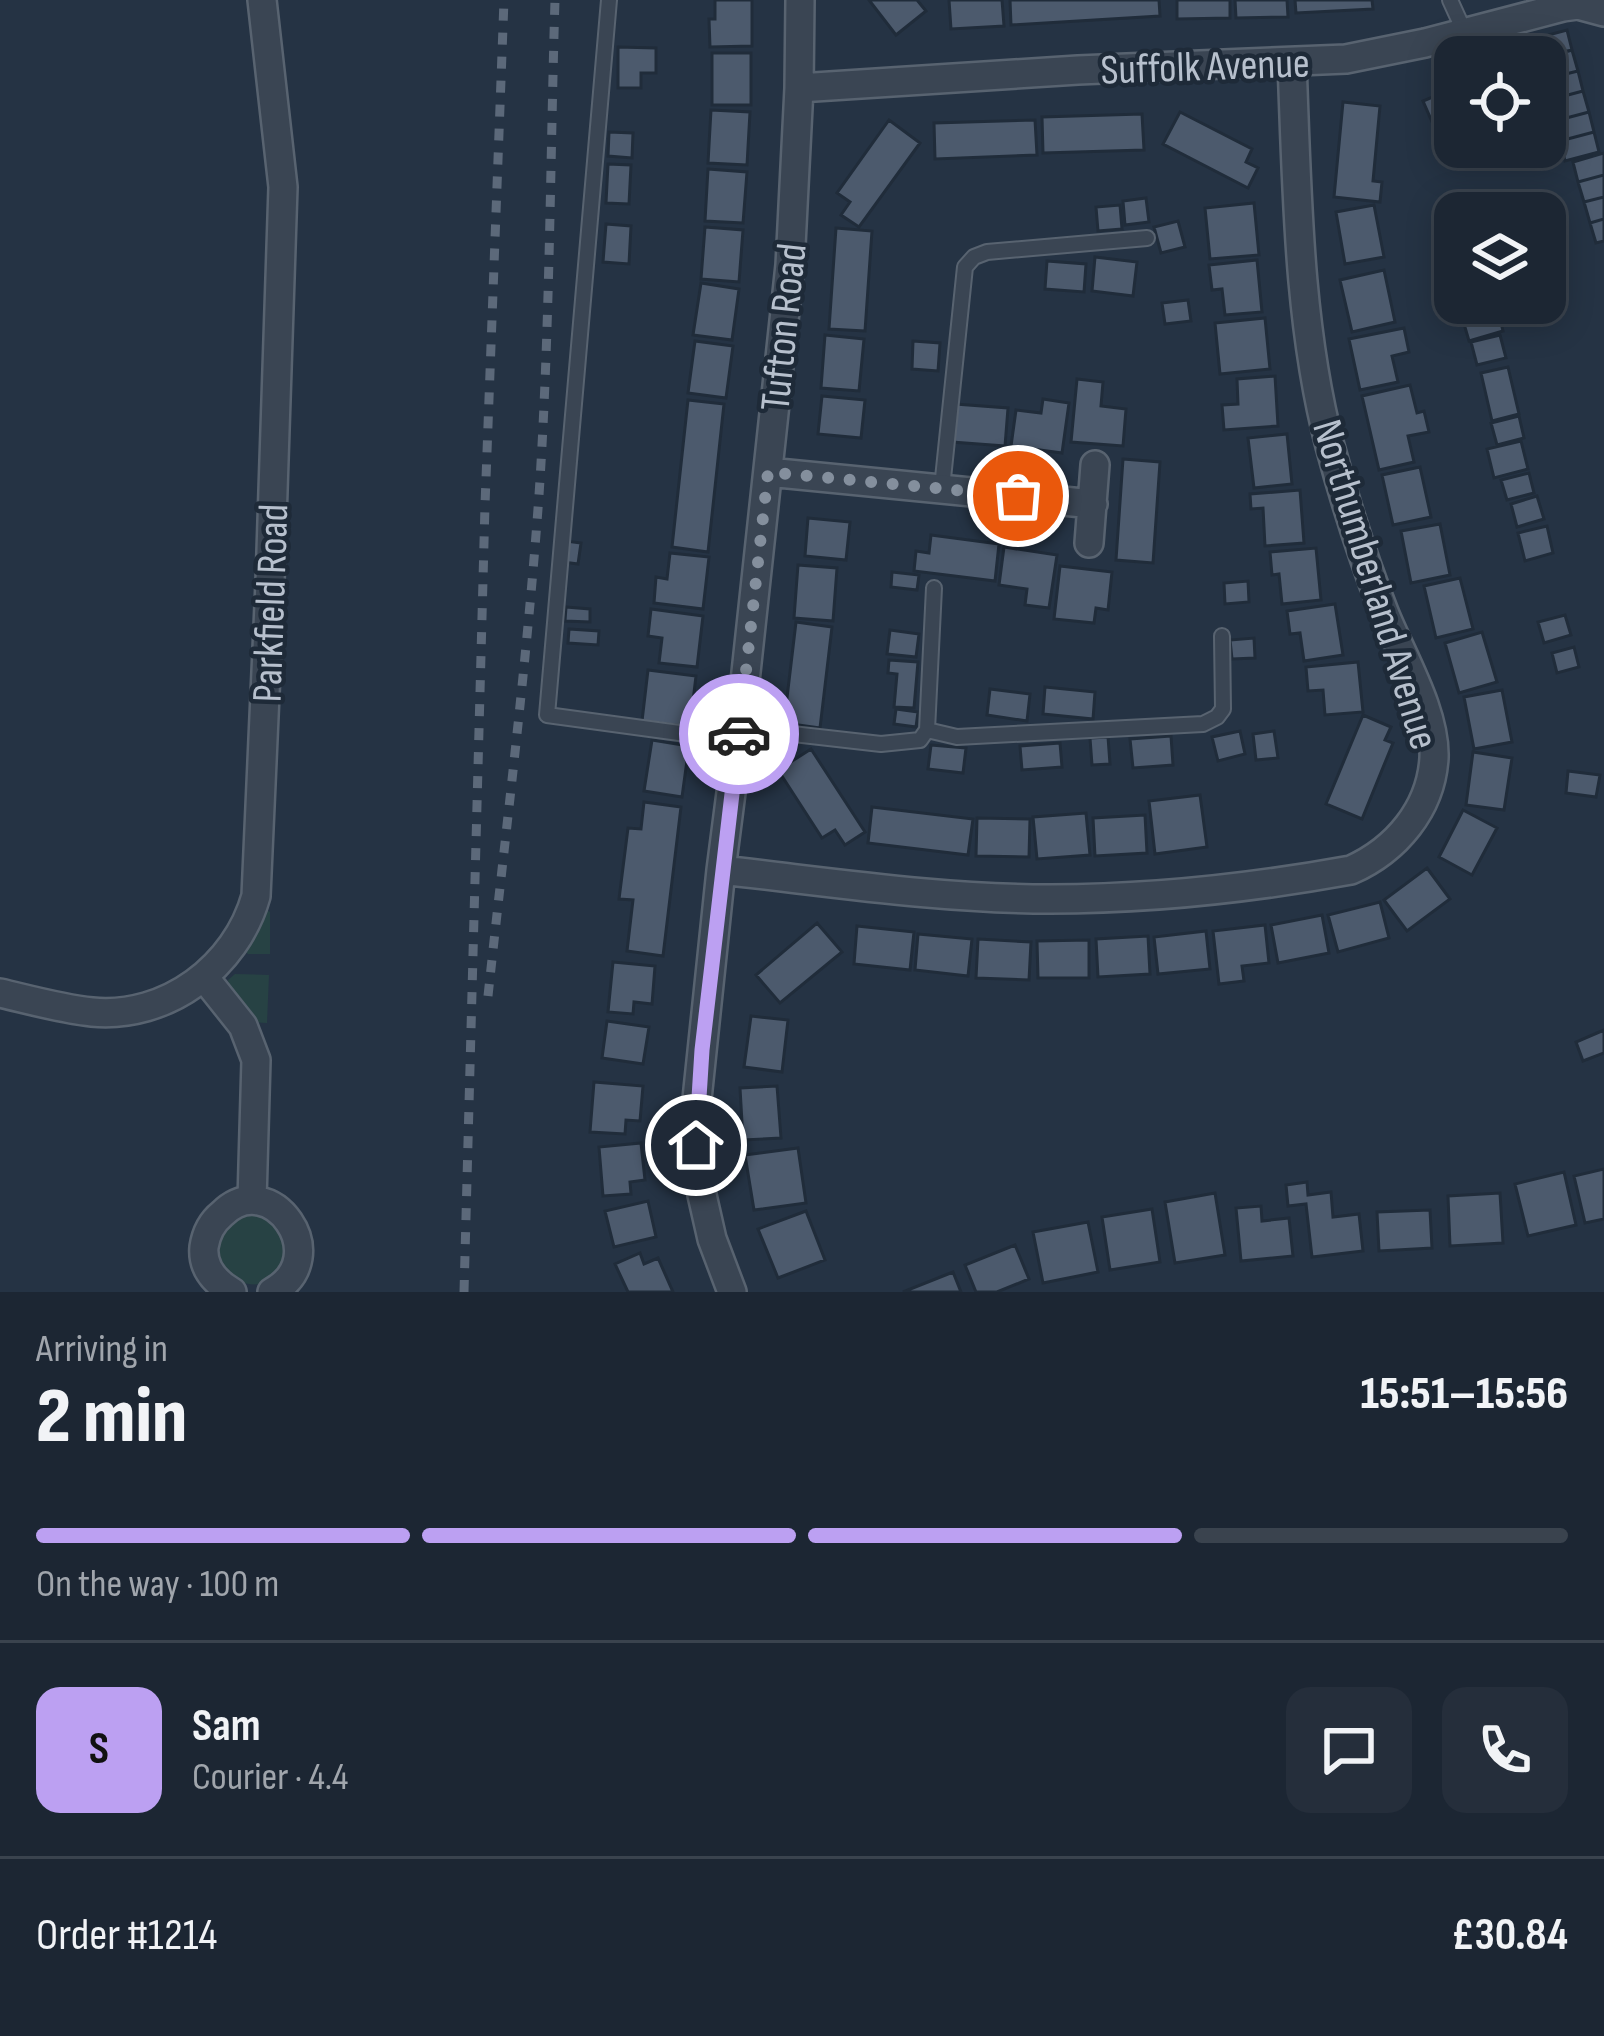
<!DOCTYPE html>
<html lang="en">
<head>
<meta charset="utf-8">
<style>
	body { margin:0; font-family:"Sofia Sans Condensed",sans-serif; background:#252e3b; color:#f1f3f6; height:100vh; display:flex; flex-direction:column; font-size:45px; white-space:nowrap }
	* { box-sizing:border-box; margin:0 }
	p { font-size:39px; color:#a0a5ac }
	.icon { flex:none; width:66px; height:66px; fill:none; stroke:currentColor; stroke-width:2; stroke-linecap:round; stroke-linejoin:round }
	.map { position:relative; height:1292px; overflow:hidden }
	.panel { display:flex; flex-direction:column; background:#1c2633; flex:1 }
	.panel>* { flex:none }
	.buttons { position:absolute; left:1434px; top:36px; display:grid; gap:24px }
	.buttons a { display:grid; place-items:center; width:132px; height:132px; border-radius:24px; background:#1c2633; box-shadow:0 6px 30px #0003,0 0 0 3px #3a434e; font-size:60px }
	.pin { position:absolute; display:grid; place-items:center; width:102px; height:102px; color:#fff; margin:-51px; border:6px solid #fff; border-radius:50%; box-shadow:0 3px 12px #0007 }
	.courier { position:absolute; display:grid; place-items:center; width:120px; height:120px; margin:-60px; border:9px solid #bca0f2; border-radius:50%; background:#fff; color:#222; box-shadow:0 3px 15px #0007 }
	.overview em { font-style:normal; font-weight:800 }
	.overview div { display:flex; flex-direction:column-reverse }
	.overview { display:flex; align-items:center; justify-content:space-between; height:204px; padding:0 36px }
	h1 { font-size:78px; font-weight:800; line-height:90px }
	.bar { display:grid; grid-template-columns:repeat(4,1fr); gap:18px 12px; align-content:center; height:144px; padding:0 36px }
	.bar i { height:15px; border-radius:9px; background:#3a434e }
	.bar .on { background:#bca0f2 }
	.bar p { grid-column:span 4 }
	.line { display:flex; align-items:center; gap:30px; padding:0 36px; border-top:3px solid #3a434e }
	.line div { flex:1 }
	.round { display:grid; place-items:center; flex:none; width:126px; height:126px; border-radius:24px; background:#252e3b }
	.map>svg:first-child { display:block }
	.green { fill:#274244 }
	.building { fill:#4c5a6d; stroke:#202c3a; stroke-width:3 }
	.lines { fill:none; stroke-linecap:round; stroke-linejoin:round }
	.service-casing { stroke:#586370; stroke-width:18 }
	.minor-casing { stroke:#586370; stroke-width:32 }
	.service { stroke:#3a4553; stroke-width:14 }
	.minor { stroke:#3a4553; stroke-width:27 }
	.rail { stroke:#5c697a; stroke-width:9; stroke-dasharray:12 12; stroke-linecap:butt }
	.done { stroke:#848f9d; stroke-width:12; stroke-dasharray:0 21.6 }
	.route { stroke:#bca0f2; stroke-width:15 }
	.labels { text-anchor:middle; stroke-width:9; stroke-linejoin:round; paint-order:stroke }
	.street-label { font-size:42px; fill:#b7c0cd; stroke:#1e2a38 }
</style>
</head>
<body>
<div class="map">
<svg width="1604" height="1292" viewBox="0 0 1604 1292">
	<rect width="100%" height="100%" fill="#253344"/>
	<!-- green -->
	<path class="green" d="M263 907 270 912V954H248L243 949Z
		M235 974 269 975 267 1023 249 1022 230 995 228 980Z
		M250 1210 273 1217 290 1251C267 1288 261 1292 220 1274 212 1231 212 1231 250 1210Z"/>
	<!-- building -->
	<path class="building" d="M715 0H752V46L710 47 709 19H715Z
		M869 0H917L926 11 896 35Z
		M949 0H1002L1004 26 951 29Z
		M1010 0H1159L1160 16 1011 25Z
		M1177 0H1230V18L1177 19Z
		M1235 0H1287L1288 17 1236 18Z
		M1295 0H1372L1373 9 1296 13Z
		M1567 30 1572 50 1538 57 1533 39Z
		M618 47 656 48V73H641V88H618Z
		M1572 50 1578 71 1545 79V58Z
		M712 53H751V105H712Z
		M1578 71 1583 91 1549 100 1545 79Z
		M1583 91 1589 112 1555 121 1549 100Z
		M1442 93 1452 117 1433 124 1423 101Z
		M1343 102 1380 106 1373 181 1382 182 1380 202 1334 197Z
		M711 110 750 112 747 165 708 163Z
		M1180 112 1252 149 1246 162 1258 168 1248 188 1163 144Z
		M1589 112 1594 132 1560 141 1555 121Z
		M1142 114 1144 150 1043 153 1042 117Z
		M889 120 920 143 859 227 841 215 850 202 837 193Z
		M1035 120 1037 155 935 159 934 123Z
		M609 132 633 133 632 158 608 156Z
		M1594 132 1599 152 1565 161 1560 141Z
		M1604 153V175L1578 182 1573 162Z
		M608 164 631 165 629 204 606 203Z
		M708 169 747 172 743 223 705 221Z
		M1604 175V197L1584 202 1578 182Z
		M1604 197V219L1590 223 1584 202Z
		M1146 198 1149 222 1125 225 1123 201Z
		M1254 203 1259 255 1210 259 1205 208Z
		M1120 205 1122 229 1098 231 1096 207Z
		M1374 205 1384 257 1345 264 1336 212Z
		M1604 219V241L1596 243 1590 223Z
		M1178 221 1185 247 1161 253 1154 227Z
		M606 224 631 226 629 264 603 262Z
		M705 227 743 230 739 282 701 279Z
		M836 228 872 231 865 331 829 329Z
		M1095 257 1137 262 1133 296 1092 291Z
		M1257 260 1262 312 1225 315 1222 289 1212 290 1209 265Z
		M1047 261 1086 264 1084 292 1045 289Z
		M1384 270 1395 322 1352 332 1340 280Z
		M701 283 739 289 732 340 693 335Z
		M1188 300 1191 321 1165 324 1162 303Z
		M1497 307 1503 331 1469 341 1462 317Z
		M1265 318 1270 369 1220 374 1215 323Z
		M1404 328 1409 352 1392 356 1398 382 1360 390 1349 339Z
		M825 335 864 339 859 391 821 388Z
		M1500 335 1506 358 1477 365 1471 342Z
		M695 341 733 346 726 398 688 393Z
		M913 341 940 343 938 371 912 369Z
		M1508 367 1519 414 1492 421 1481 373Z
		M1275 376 1278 426 1224 430 1222 405 1238 404 1237 379Z
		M1077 379 1103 382 1101 406 1126 409 1123 446 1071 442Z
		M1410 385 1417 413 1424 411 1429 432 1408 436 1414 462 1379 470 1362 396Z
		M822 396 865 400 861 438 818 434Z
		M1043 399 1069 403 1062 453 1011 446 1016 410 1041 413Z
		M688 400 724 404 708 552 672 547Z
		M955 404 1008 408 1005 446 952 442Z
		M1519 416 1524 438 1497 445 1491 423Z
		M1287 434 1292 484 1254 488 1248 438Z
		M1521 441 1528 469 1494 478 1487 449Z
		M1123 459 1160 462 1153 563 1116 560Z
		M1420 467 1431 517 1393 525 1382 475Z
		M1529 473 1534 493 1507 500 1501 480Z
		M1300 490 1304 543 1265 546 1263 508 1251 509 1250 494Z
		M1537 496 1544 519 1517 527 1511 504Z
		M808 518 850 522 846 560 805 556Z
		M1440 524 1450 575 1411 583 1401 531Z
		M1547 526 1553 553 1525 561 1518 533Z
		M931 535 999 544 995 581 914 571 916 551 929 553Z
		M566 541 581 543 578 564 563 562Z
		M1004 547 1057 555 1049 608 1025 605 1027 589 999 585Z
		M1316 548 1321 600 1282 604 1279 574 1272 575 1270 552Z
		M670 553 709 557 703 609 654 603 656 577 667 579Z
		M798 565 837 568 833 621 794 618Z
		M1060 566 1112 572 1108 610 1096 608 1094 623 1054 619Z
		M892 572 919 575 917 590 891 587Z
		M1460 578 1473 629 1436 638 1424 586Z
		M1248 581 1249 602 1225 604 1224 583Z
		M1335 604 1343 655 1304 661 1300 633 1290 634 1287 611Z
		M566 607 590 609V622L565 621Z
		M651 609 703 616 697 667 659 663 662 638 648 636Z
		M1565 615 1571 635 1544 643 1538 622Z
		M796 622 832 627 820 728 784 723Z
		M569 629 599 631 598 645 568 643Z
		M890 630 919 634 916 657 887 654Z
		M1482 632 1497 682 1459 693 1445 643Z
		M1254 638 1255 658 1232 659 1230 640Z
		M1574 647 1579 667 1557 673 1552 653Z
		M889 660 918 662 914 708 894 707 897 674 888 673Z
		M1358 662 1363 712 1325 715 1323 690 1308 691 1306 667Z
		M648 670 696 676 690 727 642 721Z
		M1045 687 1095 692 1093 719 1043 714Z
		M990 689 1030 694 1027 721 987 715Z
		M1502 690 1512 742 1474 749 1464 697Z
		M896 709 918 712 916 727 894 724Z
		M1363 715 1391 727 1385 740 1393 743 1362 819 1326 804Z
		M1240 731 1245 754 1218 761 1212 737Z
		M1274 731 1278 758 1256 760 1253 734Z
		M1171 736 1173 765 1133 768 1130 739Z
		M1108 737 1110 764 1092 765 1090 738Z
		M652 740 689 746 682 797 644 791Z
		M1060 743 1062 767 1022 770 1020 746Z
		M931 745 966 748 963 773 928 769Z
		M811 749 865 832 845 845 835 830 822 838 778 770Z
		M1473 752 1512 758 1504 810 1466 805Z
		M1568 771 1600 775 1596 797 1566 793Z
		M1200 795 1207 847 1155 854 1149 801Z
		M644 802 681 807 663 956 627 951 633 900 619 899 628 828 641 829Z
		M872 807 973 819 968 855 868 843Z
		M1463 810 1497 828 1472 875 1439 857Z
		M1086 813 1090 855 1037 859 1033 817Z
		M1145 815 1147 853 1095 856 1093 818Z
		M977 818 1030 819 1029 857 976 856Z
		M1427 868 1450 899 1407 931 1384 900Z
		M1380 902 1389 938 1338 952 1328 915Z
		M1322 915 1329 953 1278 963 1271 925Z
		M817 923 842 952 780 1003 756 975Z
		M1265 925 1269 963 1242 966 1244 981 1219 984 1213 931Z
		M857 926 914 932 910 970 854 964Z
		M1206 931 1210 969 1158 974 1154 937Z
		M918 934 972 939 968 976 915 970Z
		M1148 936 1150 974 1098 977 1096 939Z
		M978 939 1031 942 1029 980 976 978Z
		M1089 940V978H1038L1037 941Z
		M613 962 655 966 652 1004 634 1002 633 1014 608 1012Z
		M751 1016 788 1020 782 1072 744 1067Z
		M607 1021 649 1027 643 1064 602 1058Z
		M1604 1030V1053L1583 1061 1576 1042Z
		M594 1082 643 1086 640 1121 626 1120 625 1134 590 1132Z
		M777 1086 781 1138 743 1140 740 1088Z
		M641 1143 645 1180 630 1182 631 1194 603 1196 599 1147Z
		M798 1148 806 1203 754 1210 745 1155Z
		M1604 1169V1219L1585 1223 1574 1176Z
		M1564 1172 1576 1225 1528 1236 1515 1184Z
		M1307 1182 1308 1195 1331 1192 1333 1217 1359 1214 1363 1251 1312 1257 1306 1204 1288 1206 1286 1185Z
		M1215 1193 1225 1255 1175 1263 1165 1202Z
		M1500 1193 1503 1243 1450 1246 1448 1196Z
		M648 1201 656 1237 614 1247 605 1211Z
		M1261 1206 1262 1221 1289 1218 1293 1256 1241 1261 1236 1208Z
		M1152 1209 1160 1262 1110 1270 1102 1217Z
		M1430 1210 1432 1248 1379 1251 1377 1212Z
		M806 1211 825 1260 778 1278 758 1229Z
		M1088 1222 1098 1272 1043 1283 1033 1232Z
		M1015 1245 1029 1279 997 1292H976L965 1265Z
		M640 1253 644 1264 658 1258 673 1292H628L615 1264Z
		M953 1272 961 1292H903Z"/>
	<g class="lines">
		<defs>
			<path id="service" d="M609 0 547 715 738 741
				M1450 0 1465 33
				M942 488 965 267 974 257 987 252 1147 238
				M740 728 881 744 920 740 927 730 934 588
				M927 730 957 737 1203 724 1217 717 1223 709 1222 636"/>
			<path id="minor" d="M799 88 1078 70 1346 59 1425 43 1563 7 1578 5 1604 12
				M768 472 1093 504
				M1089 543 1095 465
				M721 870C830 882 940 899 1050 899 1151 899 1252 888 1351 870 1396 850 1431 809 1434 758 1436 712 1401 655 1384 612 1363 558 1345 502 1330 446 1298 325 1297 188 1292 63
				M204 977 243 1026 256 1060 252 1200
				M0 993C30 1000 62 1009 92 1012 167 1019 236 967 256 896L270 582 283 187 262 0
				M232 1292C215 1282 202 1268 204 1247 206 1234 212 1222 222 1214 270 1166 336 1257 272 1292
				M732 1292 712 1239 702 1195 696 1146 697 1099 721 870 743 700 790 265 799 88 800 0"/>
		</defs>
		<!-- service casing -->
		<use href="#service" class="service-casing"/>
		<!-- minor casing -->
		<use href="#minor" class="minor-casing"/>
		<!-- service -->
		<use href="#service" class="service"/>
		<!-- minor -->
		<use href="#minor" class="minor"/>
		<!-- rail -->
		<path class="rail" d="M488 996C506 829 527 662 539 495 550 330 550 165 555 0
			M464 1292 485 505 504 0"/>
	</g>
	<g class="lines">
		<!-- done -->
		<path class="done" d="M739 734 768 472 1018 496"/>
		<!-- route -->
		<path class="route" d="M696 1145 702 1050 739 734"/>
	</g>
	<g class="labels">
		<!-- street labels -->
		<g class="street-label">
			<text transform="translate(1205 65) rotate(-2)" y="15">Suffolk Avenue</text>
			<text transform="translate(782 327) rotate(-84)" y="15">Tufton Road</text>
			<text transform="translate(1377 584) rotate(73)" y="15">Northumberland Avenue</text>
			<text transform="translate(269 603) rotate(-88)" y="15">Parkfield Road</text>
		</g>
	</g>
</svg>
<div class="buttons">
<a><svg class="icon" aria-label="locate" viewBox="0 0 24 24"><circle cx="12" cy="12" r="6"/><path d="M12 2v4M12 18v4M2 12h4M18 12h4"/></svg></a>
<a><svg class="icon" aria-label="layers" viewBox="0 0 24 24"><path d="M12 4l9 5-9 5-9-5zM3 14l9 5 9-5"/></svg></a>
</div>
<div class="pin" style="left:1018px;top:496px;background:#ea580c"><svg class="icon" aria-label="bag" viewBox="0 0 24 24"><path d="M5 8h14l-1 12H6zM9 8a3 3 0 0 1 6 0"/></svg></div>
<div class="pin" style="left:696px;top:1145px;background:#1f2937"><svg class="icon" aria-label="home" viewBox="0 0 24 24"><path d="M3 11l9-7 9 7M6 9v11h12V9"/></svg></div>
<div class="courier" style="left:739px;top:734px"><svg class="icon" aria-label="car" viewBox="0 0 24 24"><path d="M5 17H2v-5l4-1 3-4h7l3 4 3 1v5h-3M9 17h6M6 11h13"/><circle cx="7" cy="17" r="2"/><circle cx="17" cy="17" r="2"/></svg></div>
</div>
<section class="panel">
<div class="overview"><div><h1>2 min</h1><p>Arriving in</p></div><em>15:51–15:56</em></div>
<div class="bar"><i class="on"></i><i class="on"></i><i class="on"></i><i></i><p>On the way · 100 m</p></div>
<div class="line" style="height:216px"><b class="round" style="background:#bca0f2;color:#111">S</b><div><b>Sam</b><p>Courier · 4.4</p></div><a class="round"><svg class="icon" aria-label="chat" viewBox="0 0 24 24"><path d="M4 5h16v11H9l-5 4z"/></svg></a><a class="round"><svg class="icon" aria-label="phone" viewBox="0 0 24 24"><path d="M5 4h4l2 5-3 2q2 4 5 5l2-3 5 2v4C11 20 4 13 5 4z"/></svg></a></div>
<div class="line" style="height:156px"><div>Order #1214</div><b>£30.84</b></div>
</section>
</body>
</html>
